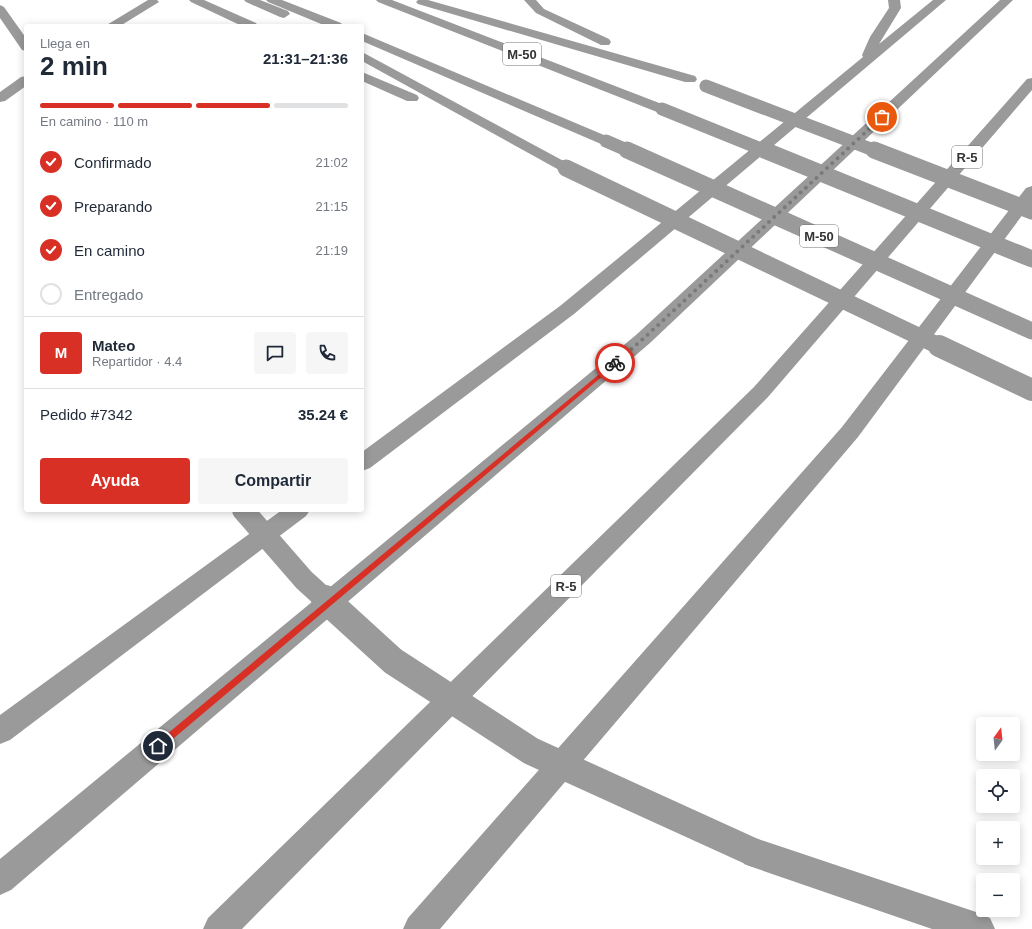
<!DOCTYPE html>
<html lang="es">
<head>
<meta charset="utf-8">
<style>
	body { margin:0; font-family:Helvetica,sans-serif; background:#f6f6f7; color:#1f2937; height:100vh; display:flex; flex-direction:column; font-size:15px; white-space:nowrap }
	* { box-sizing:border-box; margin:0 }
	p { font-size:13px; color:#747a83 }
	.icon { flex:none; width:22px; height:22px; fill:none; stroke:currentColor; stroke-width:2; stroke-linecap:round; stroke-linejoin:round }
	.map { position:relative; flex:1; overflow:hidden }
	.side { position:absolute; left:24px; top:24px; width:340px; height:488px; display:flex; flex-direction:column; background:#fff; border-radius:4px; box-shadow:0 2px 10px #0003 }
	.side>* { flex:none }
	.needle { width:26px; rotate:15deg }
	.tools { position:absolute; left:976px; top:717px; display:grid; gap:8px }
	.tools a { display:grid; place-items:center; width:44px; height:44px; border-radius:4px; background:#fff; box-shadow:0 2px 10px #0003; font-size:20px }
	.pin { position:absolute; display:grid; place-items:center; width:34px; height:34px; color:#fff; margin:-17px; border:2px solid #fff; border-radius:50%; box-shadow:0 1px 4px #0007 }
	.courier { position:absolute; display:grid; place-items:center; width:40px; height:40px; margin:-20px; border:3px solid #d93025; border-radius:50%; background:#fff; color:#222; box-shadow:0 1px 5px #0007 }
	.overview em { font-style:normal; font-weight:700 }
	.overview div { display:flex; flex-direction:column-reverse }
	.overview { display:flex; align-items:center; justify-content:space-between; height:68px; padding:0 16px }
	h1 { font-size:26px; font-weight:700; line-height:30px }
	.bar { display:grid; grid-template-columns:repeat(4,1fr); gap:6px 4px; align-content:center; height:48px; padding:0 16px }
	.bar i { height:5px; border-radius:3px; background:#e0e1e3 }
	.bar .current { background:#d93025 }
	.bar p { grid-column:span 4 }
	.line { display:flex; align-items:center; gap:10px; padding:0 16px; border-top:1px solid #e0e1e3 }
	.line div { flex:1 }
	.round { display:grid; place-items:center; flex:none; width:42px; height:42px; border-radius:4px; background:#f6f6f7 }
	ol { padding:0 16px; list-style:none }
	li { display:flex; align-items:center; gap:12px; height:44px }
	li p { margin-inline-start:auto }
	li .icon { padding:4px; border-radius:50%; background:#d93025; color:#fff; stroke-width:4 }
	li:last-child { color:#747a83 }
	li i { width:22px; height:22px; border:2px solid #e0e1e3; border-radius:50% }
	.primary-button { display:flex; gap:8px; margin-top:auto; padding:8px 16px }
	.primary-button a { flex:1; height:46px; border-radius:4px; background:#d93025; color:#fff; font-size:16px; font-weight:700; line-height:46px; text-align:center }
	.primary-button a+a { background:#f6f6f7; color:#1f2937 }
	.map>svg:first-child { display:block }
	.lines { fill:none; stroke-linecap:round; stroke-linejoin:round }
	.motorway { fill:#9a9a9a; fill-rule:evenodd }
	.motorway-bridge-far3 { stroke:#9a9a9a; stroke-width:13 }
	.motorway-bridge-far2 { stroke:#9a9a9a; stroke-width:17 }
	.motorway-bridge-far1 { stroke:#9a9a9a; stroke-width:22 }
	.motorway-bridge { stroke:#9a9a9a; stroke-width:28 }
	.route { fill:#d93025 }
	.done { stroke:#7a7a7a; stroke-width:4; stroke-dasharray:0 7.2 }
	.labels { text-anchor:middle; stroke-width:4; stroke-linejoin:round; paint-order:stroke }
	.shield { fill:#fff; stroke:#707070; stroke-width:1 }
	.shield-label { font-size:13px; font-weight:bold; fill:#333 }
</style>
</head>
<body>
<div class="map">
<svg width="1032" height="929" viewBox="0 0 1032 929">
	<rect width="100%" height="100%" fill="#fff"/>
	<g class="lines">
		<!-- motorway -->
		<path class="motorway" d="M148 0H157L159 2 120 26H105Z
			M189 0H204L256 23 258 26H242L191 2Z
			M244 0H260L288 11 290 14 284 18 280 17 246 2Z
			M266 0H282L341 23 343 26H326L268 2Z
			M376 0H392L667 106 669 109 667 112H657L378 2Z
			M418 0H428L695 76 697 79 695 82H685L418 4 416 2Z
			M524 0H536L544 9 609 39 611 42 609 45H601L536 13Z
			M888 0H900L901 8 879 44 933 0H946L574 314 370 468 362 471V452L560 306 863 57 862 55 870 37 889 8Z
			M1000 0H1013L650 343 11 890 0 895V859L636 335Z
			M0 5 4 7 26 38V51L22 50 0 18Z
			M362 33 611 138 613 141 611 144H601L362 41Z
			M362 52 571 165 574 168 571 171H561L362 61Z
			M362 72 417 95 419 98 417 101H407L362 81Z
			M26 76V86L5 101 0 102V92L21 77Z
			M1032 78V90L768 397 242 929H203L208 918 754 387 1027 79Z
			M1032 186V202L858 437 440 929H403L408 918 842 427 1026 188Z
			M282 510H310L306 516 10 740 0 744V715Z
			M755 838 979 913 990 918 995 929H932L755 868 744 864 740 853 744 842Z"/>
		<!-- motorway-bridge-far3 -->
		<path class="motorway-bridge-far3" d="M706 86 876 151
			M662 109 766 151
			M606 141 629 151"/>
		<!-- motorway-bridge-far2 -->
		<path class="motorway-bridge-far2" d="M627 150 1032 331
			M764 150 1032 259
			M874 150 1032 211
			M566 168 941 347"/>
		<!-- motorway-bridge-far1 -->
		<path class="motorway-bridge-far1" d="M939 346 1032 390
			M243 510 304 580 326 600"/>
		<!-- motorway-bridge -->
		<path class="motorway-bridge" d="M325 599 393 661 531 751 755 853"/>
	</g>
	<!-- route -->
	<path class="route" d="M615 361 617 362V364L161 749H155V744Z"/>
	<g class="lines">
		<!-- done -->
		<path class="done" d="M615 363 643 339 882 117"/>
	</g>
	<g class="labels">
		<!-- shield labels -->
		<g class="shield">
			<rect x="503" y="43" width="38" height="22" rx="3"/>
			<rect x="952" y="146" width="30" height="22" rx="3"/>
			<rect x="800" y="225" width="38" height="22" rx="3"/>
			<rect x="551" y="575" width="30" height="22" rx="3"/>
		</g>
		<g class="shield-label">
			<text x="522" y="59">M-50</text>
			<text x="967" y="162">R-5</text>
			<text x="819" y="241">M-50</text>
			<text x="566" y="591">R-5</text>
		</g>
	</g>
</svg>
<div class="tools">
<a><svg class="needle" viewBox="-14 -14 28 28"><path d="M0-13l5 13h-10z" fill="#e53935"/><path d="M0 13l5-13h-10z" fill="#747a83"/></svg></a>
<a><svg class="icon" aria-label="locate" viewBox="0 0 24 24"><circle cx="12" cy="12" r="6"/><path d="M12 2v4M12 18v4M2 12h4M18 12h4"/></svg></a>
<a>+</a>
<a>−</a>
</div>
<div class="pin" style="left:882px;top:117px;background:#ea580c"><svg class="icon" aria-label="bag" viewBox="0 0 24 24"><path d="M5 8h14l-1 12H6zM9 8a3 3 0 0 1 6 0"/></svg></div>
<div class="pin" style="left:158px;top:746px;background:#1f2937"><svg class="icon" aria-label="home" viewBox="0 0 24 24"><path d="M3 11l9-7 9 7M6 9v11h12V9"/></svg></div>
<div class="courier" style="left:615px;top:363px"><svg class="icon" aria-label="bike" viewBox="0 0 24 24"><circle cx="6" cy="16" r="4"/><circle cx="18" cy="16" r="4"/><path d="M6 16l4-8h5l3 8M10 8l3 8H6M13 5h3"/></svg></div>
<section class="side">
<div class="overview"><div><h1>2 min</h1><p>Llega en</p></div><em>21:31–21:36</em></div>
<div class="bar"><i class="current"></i><i class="current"></i><i class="current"></i><i></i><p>En camino · 110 m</p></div>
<ol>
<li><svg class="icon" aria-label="check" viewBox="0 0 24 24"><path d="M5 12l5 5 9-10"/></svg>Confirmado<p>21:02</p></li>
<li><svg class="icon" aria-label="check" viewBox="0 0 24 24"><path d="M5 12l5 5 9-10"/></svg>Preparando<p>21:15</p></li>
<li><svg class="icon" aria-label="check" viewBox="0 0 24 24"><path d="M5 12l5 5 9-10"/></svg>En camino<p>21:19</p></li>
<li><i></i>Entregado</li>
</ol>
<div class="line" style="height:72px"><b class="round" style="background:#d93025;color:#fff">M</b><div><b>Mateo</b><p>Repartidor · 4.4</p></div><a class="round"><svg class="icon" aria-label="chat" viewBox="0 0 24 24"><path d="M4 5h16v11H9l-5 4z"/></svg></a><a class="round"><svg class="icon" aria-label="phone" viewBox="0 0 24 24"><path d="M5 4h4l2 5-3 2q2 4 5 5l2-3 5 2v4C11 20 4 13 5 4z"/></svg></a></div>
<div class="line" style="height:52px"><div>Pedido #7342</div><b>35.24 €</b></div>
<div class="primary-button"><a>Ayuda</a><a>Compartir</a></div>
</section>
</div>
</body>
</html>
